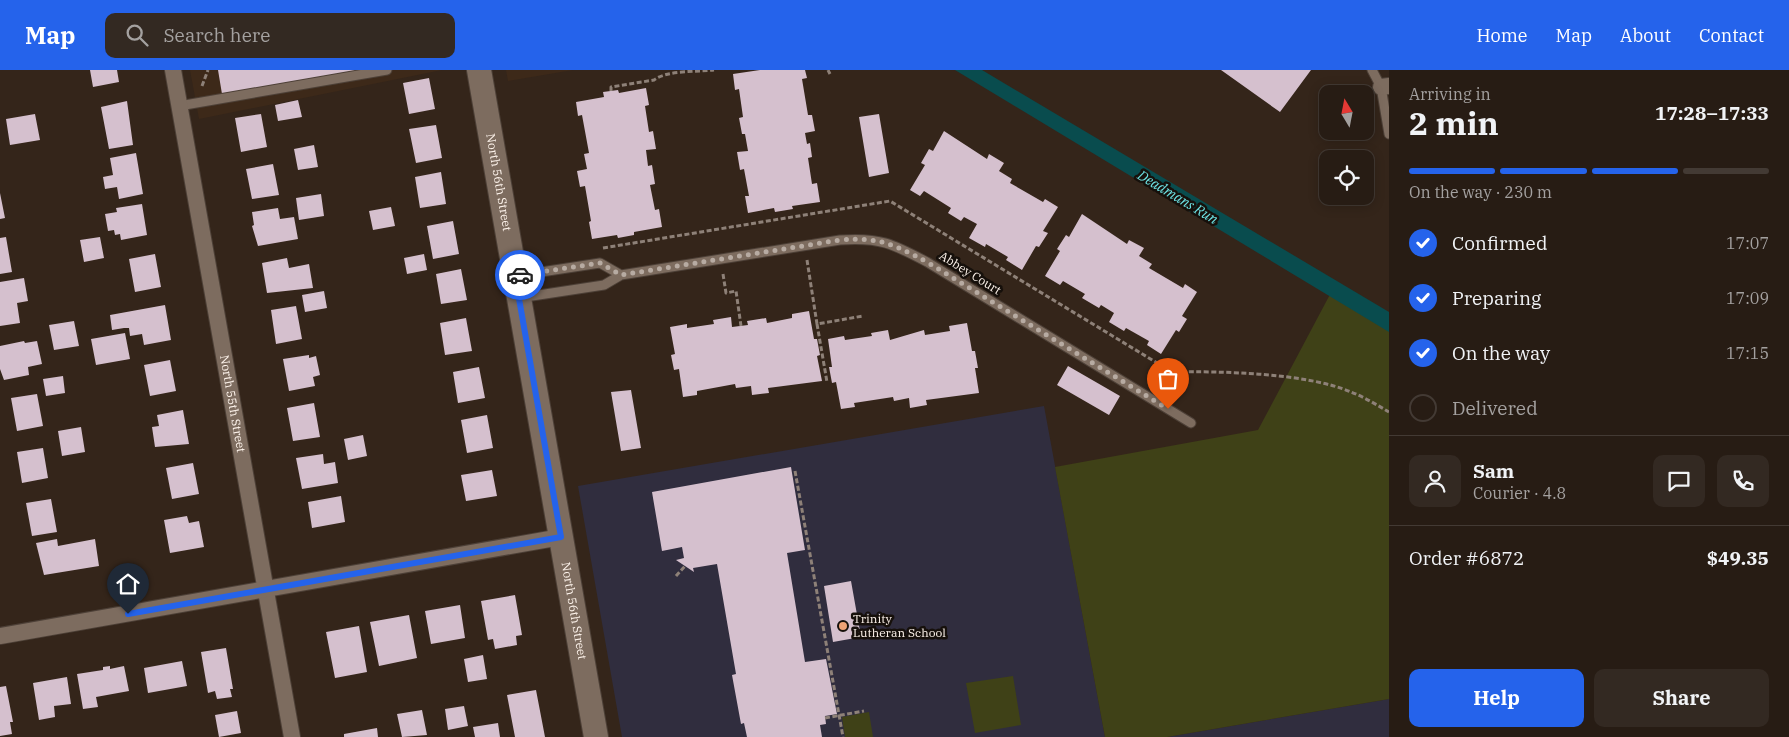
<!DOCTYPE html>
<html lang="en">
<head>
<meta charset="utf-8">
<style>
	body { margin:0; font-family:"IBM Plex Serif",serif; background:#332922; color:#f1f3f6; height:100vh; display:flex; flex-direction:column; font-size:19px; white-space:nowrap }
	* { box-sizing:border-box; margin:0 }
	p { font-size:16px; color:#a4a1a0 }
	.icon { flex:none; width:28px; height:28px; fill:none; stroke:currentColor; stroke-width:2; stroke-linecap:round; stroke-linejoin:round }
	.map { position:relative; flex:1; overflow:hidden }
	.sheet { display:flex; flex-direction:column; background:#271c14; width:400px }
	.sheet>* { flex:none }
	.needle { width:32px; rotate:350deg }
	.tools { position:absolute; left:1319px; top:15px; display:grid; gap:10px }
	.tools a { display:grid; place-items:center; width:55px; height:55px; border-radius:10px; background:#271c14; box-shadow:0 2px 12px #0003,0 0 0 1px #433a34; font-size:25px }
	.pin { position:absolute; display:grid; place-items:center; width:42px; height:42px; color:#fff; margin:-51px -21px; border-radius:50% 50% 50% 0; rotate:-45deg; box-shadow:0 0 5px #0007 }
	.pin .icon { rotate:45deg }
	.courier { position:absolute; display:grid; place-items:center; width:50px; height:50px; margin:-25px; border:4px solid #2563eb; border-radius:50%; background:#fff; color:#222; box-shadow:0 1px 6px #0007 }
	.overview em { font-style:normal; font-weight:800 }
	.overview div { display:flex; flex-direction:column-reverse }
	.overview { display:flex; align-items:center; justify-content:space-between; height:85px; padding:0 20px }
	h1 { font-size:32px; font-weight:800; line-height:38px }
	.bar { display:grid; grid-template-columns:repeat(4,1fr); gap:8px 5px; align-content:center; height:60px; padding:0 20px }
	.bar i { height:6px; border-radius:4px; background:#433a34 }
	.bar .current { background:#2563eb }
	.bar p { grid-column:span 4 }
	.line { display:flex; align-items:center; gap:12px; padding:0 20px; border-top:1px solid #433a34 }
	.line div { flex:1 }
	.round { display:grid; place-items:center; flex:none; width:52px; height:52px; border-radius:10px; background:#332922 }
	ol { padding:0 20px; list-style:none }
	li { display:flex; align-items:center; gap:15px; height:55px }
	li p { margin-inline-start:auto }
	li .icon { padding:5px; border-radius:50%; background:#2563eb; color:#fff; stroke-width:4 }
	li:last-child { color:#a4a1a0 }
	li i { width:28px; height:28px; border:2px solid #433a34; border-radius:50% }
	.button { display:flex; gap:10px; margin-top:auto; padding:10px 20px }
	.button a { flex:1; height:58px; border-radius:10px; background:#2563eb; color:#fff; font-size:20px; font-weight:800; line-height:58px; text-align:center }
	.button a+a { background:#332922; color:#f1f3f6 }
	header { display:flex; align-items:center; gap:30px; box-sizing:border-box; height:70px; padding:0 25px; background:#2563eb; color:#fff }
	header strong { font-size:24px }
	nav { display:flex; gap:28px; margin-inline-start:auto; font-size:18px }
	.search { width:350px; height:45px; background:#332922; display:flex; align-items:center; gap:12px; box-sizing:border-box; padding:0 18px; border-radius:10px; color:#a4a1a0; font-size:19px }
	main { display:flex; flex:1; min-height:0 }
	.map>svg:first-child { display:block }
	.built { fill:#3d2919 }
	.education { fill:#302d3e }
	.green { fill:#3f4117 }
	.water { fill:#094c4e }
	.building { fill:#d5c0ce }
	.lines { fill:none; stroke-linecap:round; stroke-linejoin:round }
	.service-casing { stroke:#4d4037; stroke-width:11 }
	.minor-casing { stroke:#4d4037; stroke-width:18 }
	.secondary-casing { stroke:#4d4037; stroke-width:26 }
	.path { stroke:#8e8178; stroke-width:3; stroke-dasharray:5 2.5; stroke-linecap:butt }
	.service { stroke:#7d6c5f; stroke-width:9 }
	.minor { stroke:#7d6c5f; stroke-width:16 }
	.secondary { stroke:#7d6c5f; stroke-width:24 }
	.done { stroke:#b7aba2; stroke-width:5; stroke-dasharray:0 9 }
	.route { stroke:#2563eb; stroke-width:6 }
	.poi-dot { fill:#efa376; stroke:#16100b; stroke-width:2 }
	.labels { text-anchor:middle; stroke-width:5; stroke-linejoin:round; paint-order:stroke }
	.street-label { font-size:12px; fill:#fdf3eb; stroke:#16100b }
	.poi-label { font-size:12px; fill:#fdf3eb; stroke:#16100b; text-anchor:start }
	.water-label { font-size:14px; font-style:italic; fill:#6de3e5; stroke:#16100b }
</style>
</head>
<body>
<header>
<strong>Map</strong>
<div class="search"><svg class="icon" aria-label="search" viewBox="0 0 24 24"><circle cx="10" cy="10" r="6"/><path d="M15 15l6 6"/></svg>Search here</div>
<nav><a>Home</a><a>Map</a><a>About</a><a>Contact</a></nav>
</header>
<main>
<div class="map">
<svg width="1389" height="667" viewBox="0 0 1389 667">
	<rect width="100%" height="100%" fill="#34251a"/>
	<!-- built -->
	<path class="built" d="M190 0H442L199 49Z
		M506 0H573L508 11Z"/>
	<!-- education -->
	<path class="education" d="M1044 336 1105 667H622L578 416Z
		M1389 629V667H1167Z"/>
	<!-- green -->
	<path class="green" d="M1335 215 1389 248V629L1167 667H1105L1055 397 1258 360Z
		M1013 606 1021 655 975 663 966 613Z
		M869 642 873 667H845L842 647Z"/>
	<!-- water -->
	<path class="water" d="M955 0H982L1389 242V262Z"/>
	<!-- building -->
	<path class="building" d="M90 0H117L119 12 93 17Z
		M218 0H359V1L222 24Z
		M760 0H805L807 8 802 9 808 45H812L815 61 805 63 807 74 810 73 812 87 808 88 812 114 817 113 820 132 792 136 793 139 775 142 774 138 748 143 745 126H749L744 99 740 100 737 82 748 81 745 64H742L739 48 743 47 739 19 735 20 733 4Z
		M1221 0H1311L1280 42Z
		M429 8 435 39 409 44 403 13Z
		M646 18 649 35 645 36 649 62 653 61 656 79 646 80 648 96 652 95 655 114 650 115 655 140 659 139 662 157 634 162V165L618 168 617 165 592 169 589 152 591 151 585 116 580 117 577 101 587 99 584 84 589 83 582 45 578 46 576 32 604 27 603 22 618 20 619 23Z
		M298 30 302 47 278 51 275 35Z
		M127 31 133 75 109 79 101 37Z
		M35 44 40 70 10 75 6 49Z
		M261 44 267 77 241 82 235 48Z
		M879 44 889 103 869 107 859 47Z
		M436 55 442 88 416 93 409 59Z
		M944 61 987 89 989 84 1004 93 999 101 1012 109 1010 113 1043 132 1045 129 1058 137 1043 161 1048 163 1039 177 1036 176 1022 200 1006 190 1008 187 986 174 985 177 969 168 977 154 964 147 961 151 948 143 951 138 924 121 920 126 910 120 925 95 921 93 929 79 933 81Z
		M314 75 318 97 298 100 294 79Z
		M136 83 143 124 119 129 117 117 105 119 103 107 113 105 110 88Z
		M273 94 279 125 252 129 246 99Z
		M441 102 446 134 420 138 415 107Z
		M0 123 5 148 0 149Z
		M321 124 324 146 299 150 296 128Z
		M142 134 147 165 121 170 120 164 115 165 114 160 108 161 105 144 117 142 116 138Z
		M391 137 395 156 373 160 369 141Z
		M278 138 280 149 294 147 298 169 258 176 252 156 254 155 252 142Z
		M1082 144 1127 174 1129 170 1144 178 1139 186 1152 194 1149 198 1183 218 1185 214 1197 222 1182 246 1187 249 1179 262 1176 260 1161 284 1147 275 1149 271 1126 258 1124 261 1109 252 1114 243 1101 235 1099 238 1082 228 1085 224 1063 211 1060 215 1045 206 1060 181 1057 179 1066 165 1069 167Z
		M453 151 459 184 433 189 427 156Z
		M6 167 12 202 0 204V168Z
		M100 167 104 188 84 192 80 170Z
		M155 184 161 217 135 222 129 189Z
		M424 184 427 200 407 204 404 188Z
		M287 188 289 198 309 194 313 218 267 223 262 193Z
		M461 199 467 230 441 234 436 204Z
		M24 208 28 231 17 233 20 253 0 256V212Z
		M324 221 327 238 305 242 302 225Z
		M165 235 171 270 144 275 142 264 130 266 129 258H124L112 260 110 245Z
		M296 236 302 269 276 274 271 240Z
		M809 241 814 269H817L820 285 817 286 822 311 768 318 769 323 752 325 751 316 736 318 735 314 697 321V325L683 327 679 299 674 300 671 285 675 284 670 257 687 254V258L714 254 713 250 731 247 732 257 748 255 747 251 766 248 767 253 792 248V244Z
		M466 248 472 281 445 285 440 253Z
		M74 251 79 276 54 280 49 255Z
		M967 253 972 281H975L978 298H975L979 323 926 330 927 335 910 338 909 328 894 331 893 327 854 333 855 337 841 339 836 312 832 313 829 297H832L828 269 844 266 845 270 872 266 871 263 888 260 890 270 924 260 925 265 950 261 949 256Z
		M125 263 130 289 96 295 91 269Z
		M24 271 25 273 37 271 42 294 28 297 29 305 4 310 0 299V276Z
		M309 285V288L316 286 320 305 313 307 315 316 289 321 283 289Z
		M170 290 176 321 150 326 144 295Z
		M1068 296 1120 326 1109 345 1057 315Z
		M479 297 485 328 458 333 453 302Z
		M63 306 65 323 46 326 43 309Z
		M631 320 641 378 621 381 611 322Z
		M37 324 43 356 17 361 11 328Z
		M314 333 320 367 293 371 287 338Z
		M183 340 189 374 155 377 152 357 159 356 157 345Z
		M487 345 493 378 467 383 461 350Z
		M81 357 85 382 62 386 58 361Z
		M363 365 367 386 348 390 344 369Z
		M43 378 48 408 22 413 17 382Z
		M323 384 324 394 335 392 338 413 302 419 296 388Z
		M193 393 199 424 172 429 166 398Z
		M791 397 805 480 787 483 805 592 826 589 837 644 825 646 826 654 820 655 822 667H747L744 653 741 654 732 605 736 604 717 494 693 498 694 502 676 490 684 488 682 477 662 481 652 422Z
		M492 400 497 426 466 431 461 405Z
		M341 426 345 452 312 458 308 432Z
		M51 429 57 462 32 466 26 433Z
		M187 446 189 453 199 451 204 477 170 483 164 450Z
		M57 469 58 476 95 469 99 496 44 505 36 473Z
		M851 511 861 567 833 572 824 516Z
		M515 525 522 565 516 566 517 575 495 579 493 569 488 570 481 531Z
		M460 535 465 568 431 574 425 541Z
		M409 545 417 588 379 596 370 552Z
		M359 556 367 602 335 608 326 562Z
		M226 578 233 619H230L232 627 217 629 215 621 208 623 201 582Z
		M483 585 487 609 468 612 464 589Z
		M182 591 187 616 148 623 144 598Z
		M110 596V599L124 596 129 621 96 627 98 637 83 639 77 604 103 600V597Z
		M67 607 71 634 54 636 55 647 39 650 33 613Z
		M6 616 13 652H10L12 664 0 666V617Z
		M536 620 545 667H515L507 625Z
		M464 636 468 656 448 660 445 639Z
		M422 640 427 665 402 667 397 644Z
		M237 641 241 663 219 667 215 645Z
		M498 653 500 667H475L473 657Z
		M377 658 378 667H344V664Z"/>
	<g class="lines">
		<defs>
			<path id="service" d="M1372 0 1381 17 1389 64
				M179 36 387 0
				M515 206 600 193 621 205
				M519 228 604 215 621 205 840 170C880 167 893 174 927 192L1191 353"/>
			<g id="minor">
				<path id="s1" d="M173 0 292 667"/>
				<path d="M1381 17 1389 16"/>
				<path d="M0 566 561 467"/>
			</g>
			<g id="secondary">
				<path id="s2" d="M479 0 596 667"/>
			</g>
		</defs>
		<!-- service casing -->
		<use href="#service" class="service-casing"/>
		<!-- minor casing -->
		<use href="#minor" class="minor-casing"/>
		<!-- secondary casing -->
		<use href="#secondary" class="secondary-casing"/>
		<!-- path -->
		<path class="path" d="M828 0 830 4
			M202 16 208 0
			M611 21V17L654 10C667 0 696 2 714 0
			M603 178 890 131 1172 302
			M807 190 817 254 863 246
			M723 204 726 223 736 221 741 256
			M817 254 827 312
			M1162 320 1172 302C1221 301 1307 303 1351 322 1364 327 1377 335 1389 342
			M795 401 843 667
			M676 506 685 496
			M825 648 864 641"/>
		<!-- service -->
		<use href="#service" class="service"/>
		<!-- minor -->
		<use href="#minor" class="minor"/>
		<!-- secondary -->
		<use href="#secondary" class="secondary"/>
	</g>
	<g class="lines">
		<!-- done -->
		<path class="done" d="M520 205 600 193 621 205 840 170C880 167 893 174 927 192L1168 339"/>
		<!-- route -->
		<path class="route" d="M128 544 561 467 515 206 520 205"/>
	</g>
	<!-- markers -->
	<circle class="poi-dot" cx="843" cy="556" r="5"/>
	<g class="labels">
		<!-- street labels -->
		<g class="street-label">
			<text dy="4" stroke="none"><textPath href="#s2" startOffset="114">North 56th Street</textPath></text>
			<text transform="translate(970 203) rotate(32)" y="4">Abbey Court</text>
			<text dy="4" stroke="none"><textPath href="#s1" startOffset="339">North 55th Street</textPath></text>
			<text dy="4" stroke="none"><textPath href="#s2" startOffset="549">North 56th Street</textPath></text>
		</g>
		<!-- poi labels -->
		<g class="poi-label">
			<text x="853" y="553">Trinity<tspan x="853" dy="14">Lutheran School</tspan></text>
		</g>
		<!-- water labels -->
		<g class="water-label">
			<text transform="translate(1178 127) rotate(31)" y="5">Deadmans Run</text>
		</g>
	</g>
</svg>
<div class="tools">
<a><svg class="needle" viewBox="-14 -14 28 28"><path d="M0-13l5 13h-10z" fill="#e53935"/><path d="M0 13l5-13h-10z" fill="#a4a1a0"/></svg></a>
<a><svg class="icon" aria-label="locate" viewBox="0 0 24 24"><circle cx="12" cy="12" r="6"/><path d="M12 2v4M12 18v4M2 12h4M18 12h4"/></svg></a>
</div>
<div class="pin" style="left:1168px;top:339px;background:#ea580c"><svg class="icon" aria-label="bag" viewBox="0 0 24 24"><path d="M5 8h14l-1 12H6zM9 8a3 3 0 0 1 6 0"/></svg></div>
<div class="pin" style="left:128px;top:544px;background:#1f2937"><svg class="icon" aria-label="home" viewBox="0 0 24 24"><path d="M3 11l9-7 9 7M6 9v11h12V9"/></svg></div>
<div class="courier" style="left:520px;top:205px"><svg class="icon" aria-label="car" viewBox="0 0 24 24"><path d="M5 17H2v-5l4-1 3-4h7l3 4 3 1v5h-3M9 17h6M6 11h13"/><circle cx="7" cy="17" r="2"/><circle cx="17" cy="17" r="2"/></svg></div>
</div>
<section class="sheet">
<div class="overview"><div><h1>2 min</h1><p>Arriving in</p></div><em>17:28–17:33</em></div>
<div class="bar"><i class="current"></i><i class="current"></i><i class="current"></i><i></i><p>On the way · 230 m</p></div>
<ol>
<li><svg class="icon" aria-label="check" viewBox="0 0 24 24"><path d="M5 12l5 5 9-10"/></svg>Confirmed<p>17:07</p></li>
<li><svg class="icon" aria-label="check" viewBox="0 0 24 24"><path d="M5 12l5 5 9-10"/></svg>Preparing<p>17:09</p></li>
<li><svg class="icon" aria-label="check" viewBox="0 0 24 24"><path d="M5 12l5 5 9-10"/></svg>On the way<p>17:15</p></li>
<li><i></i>Delivered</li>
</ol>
<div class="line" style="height:90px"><a class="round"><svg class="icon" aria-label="person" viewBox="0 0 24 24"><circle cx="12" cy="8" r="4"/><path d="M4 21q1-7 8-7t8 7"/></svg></a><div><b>Sam</b><p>Courier · 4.8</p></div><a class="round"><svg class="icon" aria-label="chat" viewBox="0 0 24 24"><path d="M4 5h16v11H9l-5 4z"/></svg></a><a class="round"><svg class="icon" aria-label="phone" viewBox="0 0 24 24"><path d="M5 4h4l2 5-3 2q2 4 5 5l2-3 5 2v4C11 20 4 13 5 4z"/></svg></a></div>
<div class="line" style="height:65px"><div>Order #6872</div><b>$49.35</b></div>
<div class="button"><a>Help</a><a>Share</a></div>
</section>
</main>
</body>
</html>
